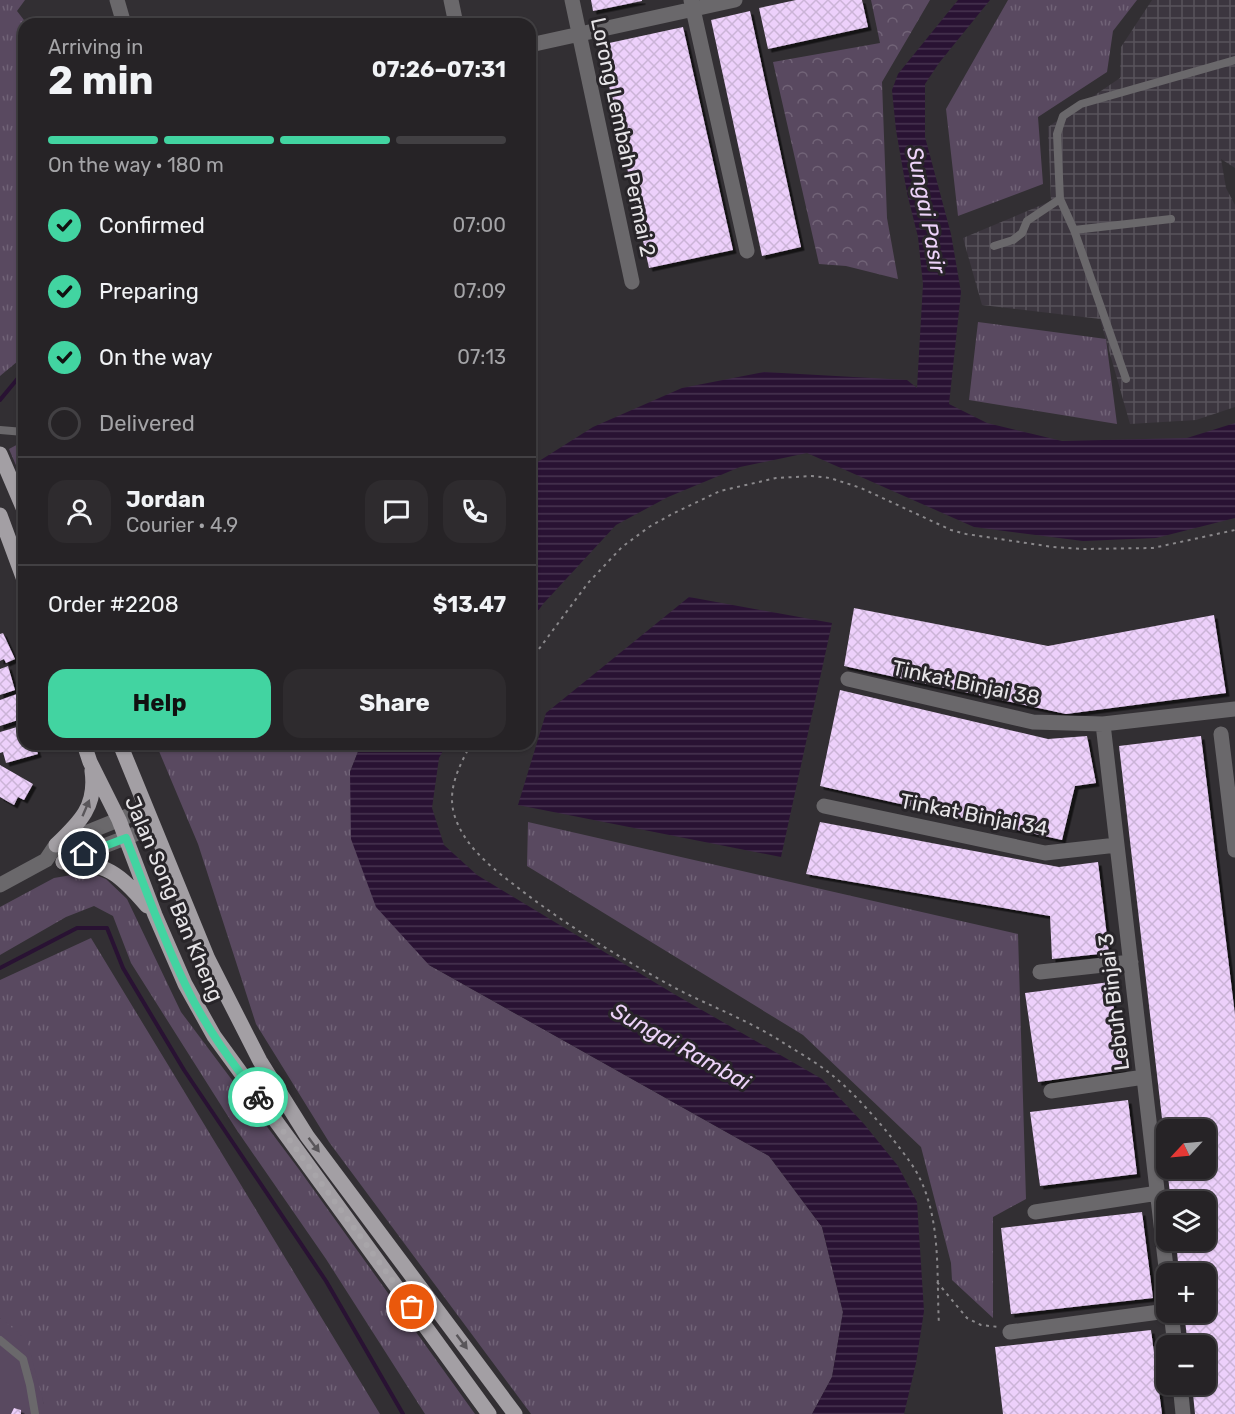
<!DOCTYPE html>
<html lang="en">
<head>
<meta charset="utf-8">
<style>
	body { margin:0; font-family:Rubik,sans-serif; background:#2e2b2e; color:#f1f3f6; height:100vh; display:flex; flex-direction:column; font-size:22px; white-space:nowrap }
	* { box-sizing:border-box; margin:0 }
	p { font-size:20px; color:#a4a4a7 }
	.icon { flex:none; width:33px; height:33px; fill:none; stroke:currentColor; stroke-width:2; stroke-linecap:round; stroke-linejoin:round }
	.map { position:relative; flex:1; overflow:hidden }
	.side { position:absolute; left:18px; top:18px; width:518px; height:732px; display:flex; flex-direction:column; background:#262326; border-radius:18px; box-shadow:0 2px 4px #0004,0 0 0 2px #424043 }
	.side>* { flex:none }
	.needle { width:39px; rotate:244deg }
	.buttons { position:absolute; left:1156px; top:1119px; display:grid; gap:12px }
	.buttons a { display:grid; place-items:center; width:60px; height:60px; border-radius:12px; background:#262326; box-shadow:0 2px 4px #0004,0 0 0 2px #424043; font-size:30px }
	.pin { position:absolute; display:grid; place-items:center; width:51px; height:51px; color:#fff; margin:-26px; border:3px solid #fff; border-radius:50%; box-shadow:0 2px 6px #0007 }
	.courier { position:absolute; display:grid; place-items:center; width:60px; height:60px; margin:-30px; border:4px solid #42d4a1; border-radius:50%; background:#fff; color:#222; box-shadow:0 2px 8px #0007 }
	.summary em { font-style:normal; font-weight:700 }
	.summary div { display:flex; flex-direction:column-reverse }
	.summary { display:flex; align-items:center; justify-content:space-between; height:102px; padding:0 30px }
	h1 { font-size:39px; font-weight:700; line-height:45px }
	.bar { display:grid; grid-template-columns:repeat(4,1fr); gap:9px 6px; align-content:center; height:72px; padding:0 30px }
	.bar i { height:8px; border-radius:4px; background:#424043 }
	.bar .on { background:#42d4a1 }
	.bar p { grid-column:span 4 }
	.line { display:flex; align-items:center; gap:15px; padding:0 30px; border-top:2px solid #424043 }
	.line div { flex:1 }
	.round { display:grid; place-items:center; flex:none; width:63px; height:63px; border-radius:18px; background:#2e2b2e }
	ol { padding:0 30px; list-style:none }
	li { display:flex; align-items:center; gap:18px; height:66px }
	li p { margin-inline-start:auto }
	li .icon { padding:6px; border-radius:50%; background:#42d4a1; color:#111; stroke-width:4 }
	li:last-child { color:#a4a4a7 }
	li i { width:33px; height:33px; border:3px solid #424043; border-radius:50% }
	.cta { display:flex; gap:12px; margin-top:auto; padding:12px 30px }
	.cta a { flex:1; height:69px; border-radius:18px; background:#42d4a1; color:#111; font-size:24px; font-weight:700; line-height:69px; text-align:center }
	.cta a+a { background:#2e2b2e; color:#f1f3f6 }
	.map>svg:first-child { display:block }
	.industrial { fill:url(#industrial-grid) }
	.grass { fill:url(#grass-tufts) }
	.park { fill:url(#park-crowns) }
	.garden { fill:#594960 }
	.water { fill:url(#water-rules) }
	.lines { fill:none; stroke-linecap:round; stroke-linejoin:round }
	.stream { stroke:#291233; stroke-width:4 }
	.building { fill:url(#building-cross-hatch); filter:url(#shadow) }
	.path { stroke:#8a888b; stroke-width:2; stroke-dasharray:3 4.5; stroke-linecap:butt }
	.service { stroke:#6a686b; stroke-width:8 }
	.minor { stroke:#6a686b; stroke-width:15 }
	.tertiary { stroke:#6a686b; stroke-width:15 }
	.primary { stroke:#a39fa4; stroke-width:15 }
	.oneway { fill:#59565a }
	.done { stroke:#a8a5a9; stroke-width:6; stroke-dasharray:0 10.8 }
	.route { stroke:#42d4a1; stroke-width:8 }
	.labels { text-anchor:middle; stroke-width:6; stroke-linejoin:round; paint-order:stroke }
	.street-label { font-size:21px; fill:#e7e5e8; stroke:#282529 }
	.water-label { font-size:22px; font-style:italic; fill:#edd3f9; stroke:#282529 }
</style>
</head>
<body>
<div class="map">
<svg width="1235" height="1414" viewBox="0 0 1235 1414">
	<defs>
		<pattern id="industrial-grid" width="8" height="8" patternUnits="userSpaceOnUse" patternTransform="scale(1.5)"><rect width="8" height="8" fill="#3c363f"/><path d="M0 4h8M4 0v8" fill="none" stroke="#58535b"/></pattern>
		<pattern id="grass-tufts" width="24" height="20" patternUnits="userSpaceOnUse" patternTransform="scale(1.5)"><rect width="24" height="20" fill="#594960"/><path d="M3 7l-1-3M5 7V3M7 7l1-3M15 17l-1-3M17 17v-4M19 17l1-3" fill="none" stroke="#716377"/></pattern>
		<pattern id="park-crowns" width="20" height="18" patternUnits="userSpaceOnUse" patternTransform="scale(1.5)"><rect width="20" height="18" fill="#594960"/><path d="M2 6a3 3 0 1 1 6 0M12 15a3 3 0 1 1 6 0" fill="none" stroke="#716377"/></pattern>
		<pattern id="water-rules" width="6" height="5" patternUnits="userSpaceOnUse" patternTransform="scale(1.5)"><rect width="6" height="5" fill="#291233"/><path d="M0 2.5h6" fill="none" stroke="#483451"/></pattern>
		<pattern id="building-cross-hatch" width="8" height="8" patternUnits="userSpaceOnUse" patternTransform="scale(1.5)"><rect width="8" height="8" fill="#edd0fb"/><path d="M0 0l8 8M0 8l8-8" fill="none" stroke="#cbb4d7"/></pattern>
		<filter id="shadow"><feDropShadow dx="3.5" dy="3.5" stdDeviation="0" flood-color="#0009"/></filter>
	</defs>
	<rect width="100%" height="100%" fill="#322f33"/>
	<!-- industrial -->
	<path class="industrial" d="M1152 0H1235V168L1221 159 1226 188 1235 205V407L1196 420 1130 424 1100 319 982 305 963 238 1051 201 1048 127 1120 78 1121 47Z"/>
	<!-- grass -->
	<path class="grass" d="M0 0H25L17 11 27 24H24V356L0 376Z
		M1008 0H1137L1113 31 1107 72 1038 117 1043 184 958 216 946 109Z
		M978 322 1106 339 1117 424 969 400Z
		M22 442 24 443V484L9 449Z
		M156 744H361L350 772 429 965 769 1156 822 1227 843 1312 832 1377 812 1414H531L329 1142 256 1024 198 844Z
		M528 822 1018 934 1026 1199 993 1217V1318L952 1280 951 1263 921 1147 803 1035 527 866Z
		M89 872 106 879 127 899 181 1012 298 1168 475 1414H425L326 1259 236 1129 131 963 113 916 94 906 66 917 0 955V907L54 878Z
		M91 938 380 1414H44V1404L0 1318V980Z"/>
	<!-- park -->
	<path class="park" d="M871 0H930L882 82 887 218 898 279 846 266 819 264 773 62 880 43Z"/>
	<!-- garden -->
	<path class="garden" d="M0 1318 27 1340 44 1404V1414H0Z"/>
	<!-- water -->
	<path class="water" d="M958 0H990L939 63 925 84V137L951 234 961 292 949 404 987 423 1062 441 1187 438 1235 423V518L1156 538 1083 541 974 527 807 453 740 467 668 497 616 525 543 604 530 622V473L536 463 593 427 682 388 764 372 907 380 917 388 923 284 918 237 907 193 896 130 892 90 898 74Z
		M689 597 832 623 781 857 518 805 546 713Z
		M361 744H447L439 758 432 808 444 845 477 875 674 994 822 1079 864 1124 898 1166 917 1202 924 1311 916 1363 904 1414H812L832 1377 843 1312 822 1227 769 1156 429 965 376 907 351 839 350 772Z"/>
	<g class="lines">
		<!-- stream -->
		<path class="stream" d="M0 400 24 371
			M0 968 77 928H107L123 968 184 1070 326 1281 403 1414"/>
	</g>
	<!-- building -->
	<path class="building" d="M591 0H642V1L593 11Z
		M796 0H862L868 27 768 49 759 8Z
		M750 11 801 247 762 256 711 20Z
		M683 27 733 250 649 268 600 45Z
		M854 608 1048 646 1214 615 1226 693 1066 714 844 666Z
		M3 633 15 659 6 663 4 659 0 661V634Z
		M8 666 15 690 0 695V669Z
		M840 690 1048 739 1087 736 1096 783 1075 786 1062 840 820 786Z
		M20 693 24 706V718L0 726V700Z
		M24 725V744H35L38 754 6 763 3 752 0 753V732Z
		M1201 736 1235 1015V1414H1195L1192 1384H1206V1346H1188L1184 1312H1206V1274H1179L1176 1240H1206V1202H1171L1167 1168H1206V1130H1167L1166 1153 1119 746Z
		M0 765 33 784 24 800 18 797 14 805 0 797Z
		M820 822 1059 867 1098 862 1109 953 1052 959 1050 916 806 874Z
		M1110 982 1123 1070 1038 1082 1025 993Z
		M1128 1100 1137 1174 1040 1186 1030 1112Z
		M1142 1212 1153 1298 1011 1314 1001 1228Z
		M1151 1330 1162 1414H1003L995 1347Z
		M14 1408 21 1410V1414H11Z"/>
	<g class="lines">
		<!-- path -->
		<path class="path" d="M530 661 588 583 622 547 649 527 672 514 720 491 776 478 812 476 830 478 861 488 951 530 966 534 1053 547 1083 549 1153 548 1235 530
			M471 744C459 766 446 791 455 817 465 847 492 868 517 887 567 926 622 959 677 989 710 1006 747 1020 779 1040 796 1051 816 1062 832 1075 858 1096 891 1135 910 1162 943 1208 936 1272 939 1325
			M937 1282 967 1318 981 1325 999 1327"/>
		<!-- service -->
		<path class="service" d="M1074 230 1171 219
			M994 246 1013 240 1022 233 1027 221 1060 199
			M1126 379 1074 230 1060 199 1057 134 1063 116 1081 104 1235 60
			M0 430 24 432
			M0 1340 23 1359 30 1385 35 1414"/>
		<!-- minor -->
		<path class="minor" d="M117 0 124 24
			M451 0 456 24
			M572 0 632 282
			M691 0 747 251
			M530 45 735 0
			M848 679 1033 722 1103 724 1235 709
			M1103 724 1167 1276
			M1221 734 1235 850
			M824 806 1045 853 1117 845
			M1040 972 1131 962
			M1051 1091 1144 1077
			M1035 1212 1158 1193
			M1171 1312 1175 1346
			M1010 1332 1167 1311
			M1180 1384 1183 1414"/>
		<!-- tertiary -->
		<path class="tertiary" d="M63 862 153 827
			M0 885 46 860 56 845 145 809"/>
		<!-- primary -->
		<path class="primary" d="M0 454 24 510
			M0 515 24 580
			M84 744 90 762 119 820 155 915 185 984 214 1036 489 1414
			M120 744 208 959 260 1061 307 1136 515 1414
			M56 845C80 822 97 806 92 771
			M63 862C107 863 119 873 147 906"/>
	</g>
	<!-- one-way arrows -->
	<defs><path id="oneway-solid" d="M-6-.8H1V-3.2L6.5 0L1 3.2V.8H-6Z" transform="scale(1.5)"/></defs>
	<g class="oneway">
		<use href="#oneway-solid" transform="translate(86 808) rotate(-67)"/>
		<use href="#oneway-solid" transform="translate(314 1145) rotate(53)"/>
		<use href="#oneway-solid" transform="translate(462 1342) rotate(53)"/>
	</g>
	<g class="lines">
		<!-- done -->
		<path class="done" d="M258 1097 412 1307"/>
		<!-- route -->
		<path class="route" d="M84 854 126 838C145 887 162 937 185 984 204 1025 231 1061 258 1097"/>
	</g>
	<g class="labels">
		<!-- street labels -->
		<g class="street-label">
			<text transform="translate(623 137) rotate(78)" y="7">Lorong Lembah Permai 2</text>
			<text transform="translate(966 683) rotate(12)" y="7">Tinkat Binjai 38</text>
			<text transform="translate(974 815) rotate(11)" y="7">Tinkat Binjai 34</text>
			<text transform="translate(174 899) rotate(67)" y="7">Jalan Song Ban Kheng</text>
			<text transform="translate(1114 1002) rotate(-97)" y="7">Lebuh Binjai 3</text>
		</g>
		<!-- water labels -->
		<g class="water-label">
			<text transform="translate(927 210) rotate(79)" y="8">Sungai Pasir</text>
			<text transform="translate(681 1046) rotate(29)" y="8">Sungai Rambai</text>
		</g>
	</g>
</svg>
<div class="buttons">
<a><svg class="needle" viewBox="-14 -14 28 28"><path d="M0-13l5 13h-10z" fill="#e53935"/><path d="M0 13l5-13h-10z" fill="#a4a4a7"/></svg></a>
<a><svg class="icon" aria-label="layers" viewBox="0 0 24 24"><path d="M12 4l9 5-9 5-9-5zM3 14l9 5 9-5"/></svg></a>
<a>+</a>
<a>−</a>
</div>
<div class="pin" style="left:412px;top:1307px;background:#ea580c"><svg class="icon" aria-label="bag" viewBox="0 0 24 24"><path d="M5 8h14l-1 12H6zM9 8a3 3 0 0 1 6 0"/></svg></div>
<div class="pin" style="left:84px;top:854px;background:#1f2937"><svg class="icon" aria-label="home" viewBox="0 0 24 24"><path d="M3 11l9-7 9 7M6 9v11h12V9"/></svg></div>
<div class="courier" style="left:258px;top:1097px"><svg class="icon" aria-label="bike" viewBox="0 0 24 24"><circle cx="6" cy="16" r="4"/><circle cx="18" cy="16" r="4"/><path d="M6 16l4-8h5l3 8M10 8l3 8H6M13 5h3"/></svg></div>
<section class="side">
<div class="summary"><div><h1>2 min</h1><p>Arriving in</p></div><em>07:26–07:31</em></div>
<div class="bar"><i class="on"></i><i class="on"></i><i class="on"></i><i></i><p>On the way · 180 m</p></div>
<ol>
<li><svg class="icon" aria-label="check" viewBox="0 0 24 24"><path d="M5 12l5 5 9-10"/></svg>Confirmed<p>07:00</p></li>
<li><svg class="icon" aria-label="check" viewBox="0 0 24 24"><path d="M5 12l5 5 9-10"/></svg>Preparing<p>07:09</p></li>
<li><svg class="icon" aria-label="check" viewBox="0 0 24 24"><path d="M5 12l5 5 9-10"/></svg>On the way<p>07:13</p></li>
<li><i></i>Delivered</li>
</ol>
<div class="line" style="height:108px"><a class="round"><svg class="icon" aria-label="person" viewBox="0 0 24 24"><circle cx="12" cy="8" r="4"/><path d="M4 21q1-7 8-7t8 7"/></svg></a><div><b>Jordan</b><p>Courier · 4.9</p></div><a class="round"><svg class="icon" aria-label="chat" viewBox="0 0 24 24"><path d="M4 5h16v11H9l-5 4z"/></svg></a><a class="round"><svg class="icon" aria-label="phone" viewBox="0 0 24 24"><path d="M5 4h4l2 5-3 2q2 4 5 5l2-3 5 2v4C11 20 4 13 5 4z"/></svg></a></div>
<div class="line" style="height:78px"><div>Order #2208</div><b>$13.47</b></div>
<div class="cta"><a>Help</a><a>Share</a></div>
</section>
</div>
</body>
</html>
